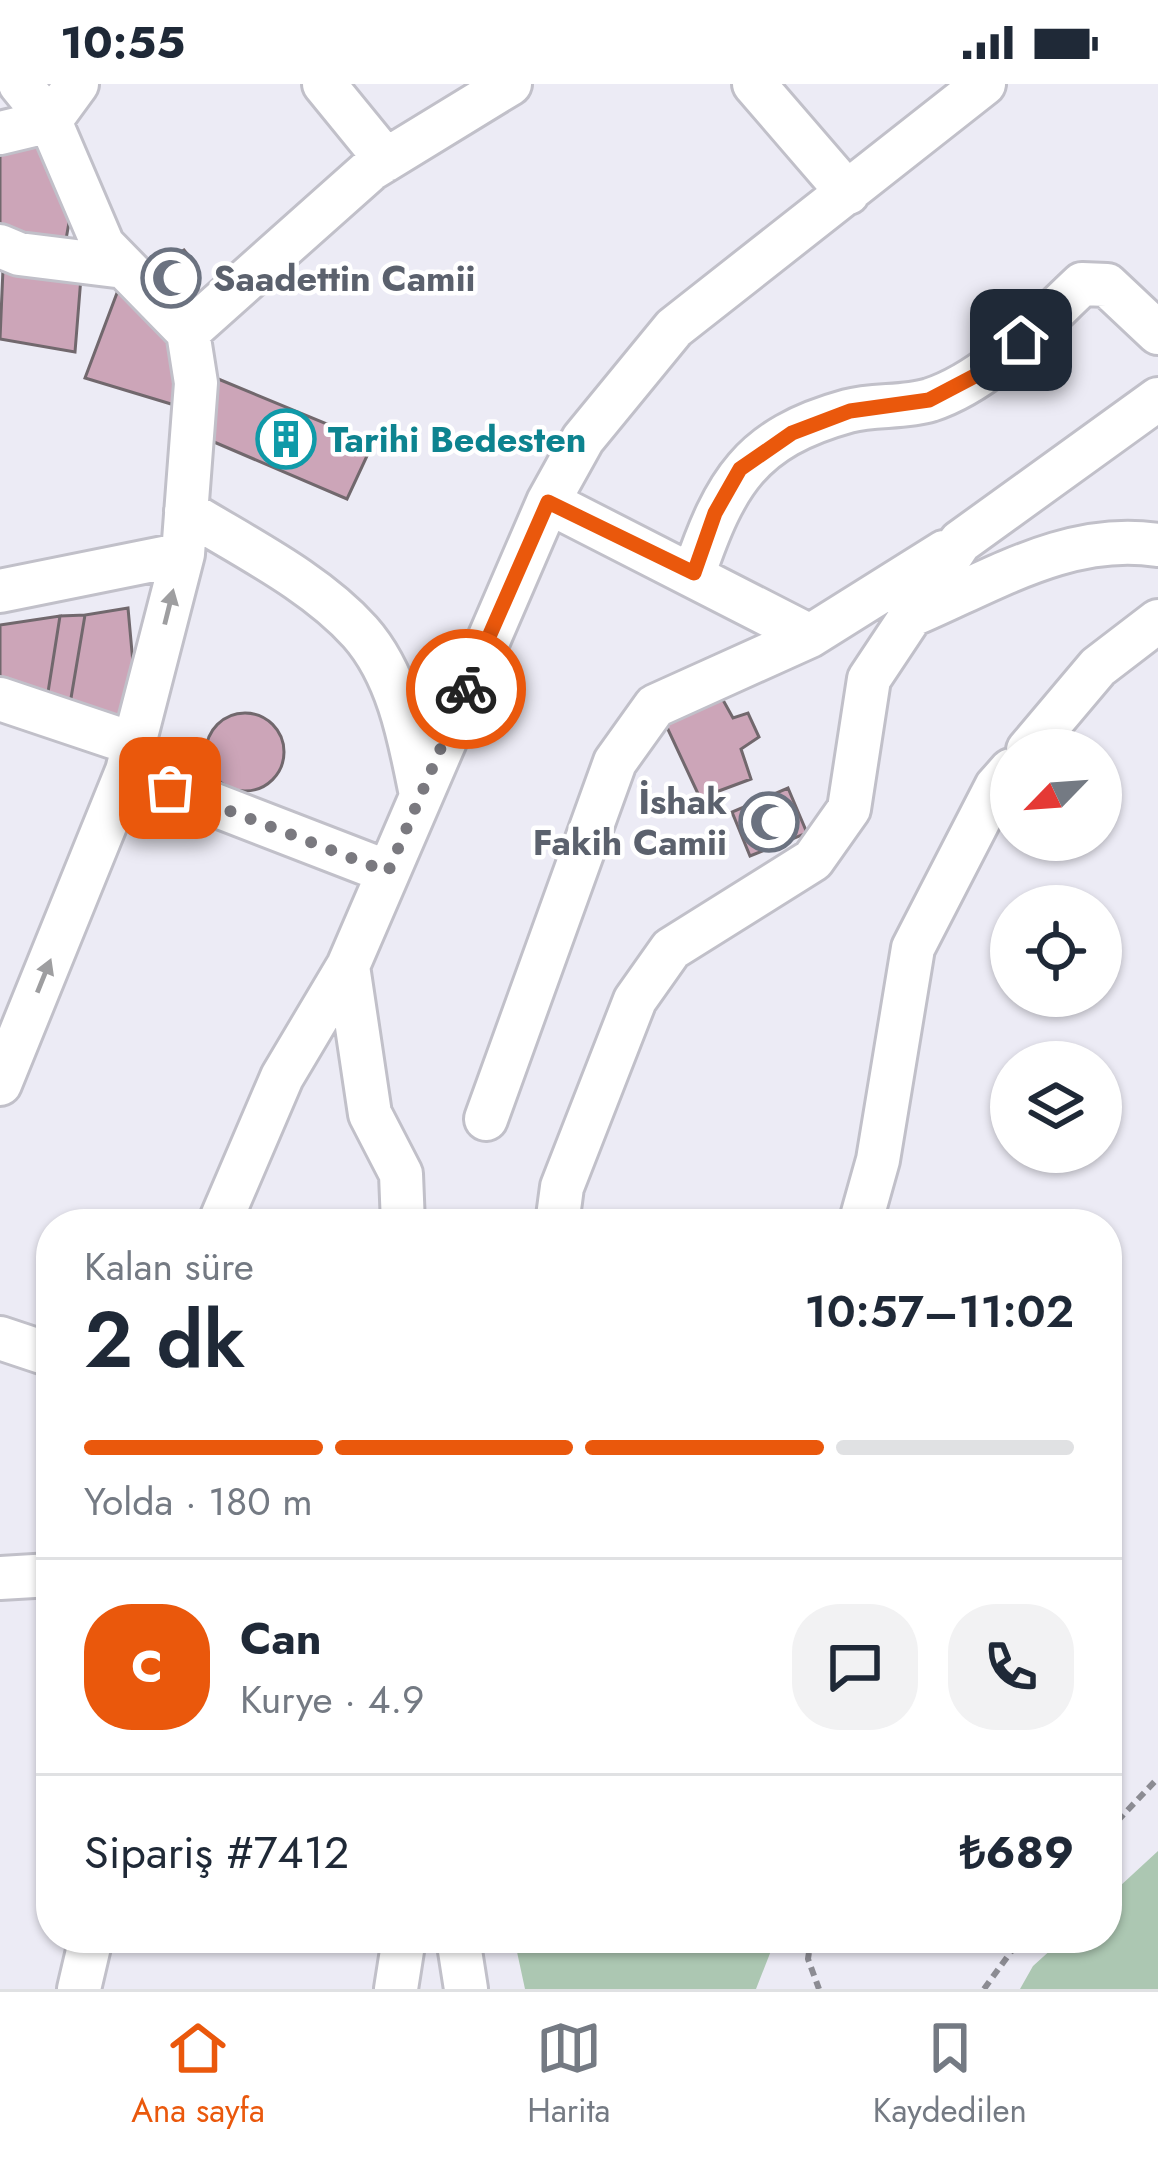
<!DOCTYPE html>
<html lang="tr">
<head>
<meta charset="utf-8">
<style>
	body { margin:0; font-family:Jost,sans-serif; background:#f2f2f3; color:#1f2937; height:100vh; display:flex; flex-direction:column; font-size:45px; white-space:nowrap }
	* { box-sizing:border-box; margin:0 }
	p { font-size:39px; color:#747a83 }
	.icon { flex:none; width:66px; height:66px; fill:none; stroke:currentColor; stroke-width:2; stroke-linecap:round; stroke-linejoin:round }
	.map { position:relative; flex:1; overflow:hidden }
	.side { position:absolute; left:36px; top:1125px; width:1086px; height:744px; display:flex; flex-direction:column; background:#fff; border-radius:48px; box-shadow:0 3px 9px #0004 }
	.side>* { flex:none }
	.needle { width:78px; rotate:245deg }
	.controls { position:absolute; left:990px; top:645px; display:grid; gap:24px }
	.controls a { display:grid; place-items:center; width:132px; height:132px; border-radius:50%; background:#fff; box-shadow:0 3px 9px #0004; font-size:60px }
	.pin { position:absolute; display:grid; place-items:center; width:102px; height:102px; color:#fff; margin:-51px; border-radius:24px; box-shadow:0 6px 18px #0006 }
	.courier { position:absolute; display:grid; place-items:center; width:120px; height:120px; margin:-60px; border:9px solid #ea580c; border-radius:50%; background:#fff; color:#222; box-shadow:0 3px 15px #0007 }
	.head em { font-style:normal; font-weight:600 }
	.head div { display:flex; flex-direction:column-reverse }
	.head { display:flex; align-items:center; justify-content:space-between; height:204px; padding:0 48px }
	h1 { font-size:78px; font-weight:600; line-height:90px }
	.bar { display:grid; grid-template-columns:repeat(4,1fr); gap:18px 12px; align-content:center; height:144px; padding:0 48px }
	.bar i { height:15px; border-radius:9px; background:#e0e1e3 }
	.bar .selected { background:#ea580c }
	.bar p { grid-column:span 4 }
	.line { display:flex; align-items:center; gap:30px; padding:0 48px; border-top:3px solid #e0e1e3 }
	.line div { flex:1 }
	.round { display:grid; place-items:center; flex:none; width:126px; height:126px; border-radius:48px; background:#f2f2f3 }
	.status { display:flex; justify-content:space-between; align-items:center; height:84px; padding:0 60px; background:#fff; direction:ltr }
	.status svg { height:33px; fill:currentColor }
	.tabs { display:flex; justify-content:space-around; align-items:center; height:168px; border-top:3px solid #e0e1e3; background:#fff; font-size:33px; color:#747a83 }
	.tabs a { display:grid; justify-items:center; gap:6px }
	.tabs .selected { color:#ea580c }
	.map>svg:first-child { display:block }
	.green { fill:#acc7b2 }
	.building { fill:#cca5b8; stroke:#71686d; stroke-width:3 }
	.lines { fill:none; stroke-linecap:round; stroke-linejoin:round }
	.minor-casing { stroke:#c1c0c9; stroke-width:48 }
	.path { stroke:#8c8c93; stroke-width:6; stroke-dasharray:9 6; stroke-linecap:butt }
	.minor { stroke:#fff; stroke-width:42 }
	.oneway { fill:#9e9ea0 }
	.done { stroke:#7a797f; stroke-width:12; stroke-dasharray:0 21.6 }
	.route { stroke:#ea580c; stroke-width:15 }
	.labels { text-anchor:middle; stroke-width:9; stroke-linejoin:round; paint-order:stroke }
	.worship-label { font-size:36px; font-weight:bold; fill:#5b616d; stroke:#fff; text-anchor:start }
	.culture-label { font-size:36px; font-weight:bold; fill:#0d838f; stroke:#fff; text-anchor:start }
</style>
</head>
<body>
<div class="status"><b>10:55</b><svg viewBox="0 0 49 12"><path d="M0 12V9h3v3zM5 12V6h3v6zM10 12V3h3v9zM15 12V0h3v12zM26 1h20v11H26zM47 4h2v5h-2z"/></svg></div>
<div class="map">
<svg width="1158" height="1905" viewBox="0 0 1158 1905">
	<rect width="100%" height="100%" fill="#ecebf5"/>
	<!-- green -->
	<path class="green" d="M1158 1767V1905H1020L1033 1882 1064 1854H1107V1814Z
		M514 1854H776L756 1905H525Z"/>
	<!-- building -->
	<path class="building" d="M50 51 73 116 65 161 0 147V60Z
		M184 166 197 182 172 215 153 198 156 184Z
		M3 185 81 193 75 268 0 255Z
		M139 208 187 288 181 323 85 294 117 209Z
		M211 292 373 359 347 415 200 352Z
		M128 524 134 590 120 640 69 626 85 531Z
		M85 531 69 626 46 621 60 532Z
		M60 532 46 621 0 606V541Z
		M718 607 733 634 748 629 759 653 741 665 751 695 700 714 665 639Z
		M206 668a39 39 0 1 1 78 0a39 39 0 1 1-78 0Z
		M788 704 807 749 750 772 732 728Z"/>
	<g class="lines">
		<defs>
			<path id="minor" d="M324 0 386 76
				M754 0 848 109
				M0 49 50 37 77 0
				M0 162 19 170 124 183
				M188 248 371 85 510 0
				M548 418 810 552
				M186 427C244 463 314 497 360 548 399 592 410 656 421 711
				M694 489C725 399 750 354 848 327 874 320 904 324 930 316 990 296 1037 242 1082 200L1107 201 1158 249
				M0 507 183 470
				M912 531C992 497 1070 447 1158 461
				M0 615 134 660
				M1028 666 1098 583 1158 537
				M127 687 388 788
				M348 882 370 1030 401 1090 403 1140
				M0 1000 127 687 183 470 196 299 188 248 103 161 50 37 20 0
				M486 1035 615 678 655 622 810 552 944 468
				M219 1140 282 993 348 882 548 418 583 355 674 244 984 0
				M557 1140 562 1103 635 916 671 865 813 776 849 725 869 595 960 458 1158 315
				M860 1140 878 1076 913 864 996 703 1011 686
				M0 1254 51 1271
				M0 1494 51 1491
				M458 1854 466 1905
				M79 1905 91 1854
				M396 1905 404 1854"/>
		</defs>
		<!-- minor casing -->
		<use href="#minor" class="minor-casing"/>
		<!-- path -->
		<path class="path" d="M1107 1748 1158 1694
			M811 1854 808 1875 819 1905
			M984 1905 1021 1854"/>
		<!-- minor -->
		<use href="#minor" class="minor"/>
	</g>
	<!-- one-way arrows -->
	<defs><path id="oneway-solid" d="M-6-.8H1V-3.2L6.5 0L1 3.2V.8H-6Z" transform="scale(3)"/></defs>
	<g class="oneway">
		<use href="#oneway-solid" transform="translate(169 523) rotate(-76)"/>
		<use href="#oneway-solid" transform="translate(44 892) rotate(-68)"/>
	</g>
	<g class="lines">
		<!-- done -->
		<path class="done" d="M170 704 388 788 466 605"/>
		<!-- route -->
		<path class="route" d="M466 605 548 418 694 489 715 429 740 385 792 349 850 327 929 316 990 284 1021 256"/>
	</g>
	<!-- icons -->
	<defs>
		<symbol id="mosque-ring" viewBox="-11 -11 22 22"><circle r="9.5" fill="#fff" stroke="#6b7280" stroke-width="1.5"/><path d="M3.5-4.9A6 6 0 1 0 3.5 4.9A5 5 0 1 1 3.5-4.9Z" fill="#6b7280"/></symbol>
		<symbol id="building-ring" viewBox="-11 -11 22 22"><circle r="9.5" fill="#fff" stroke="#0f9aa8" stroke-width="1.5"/><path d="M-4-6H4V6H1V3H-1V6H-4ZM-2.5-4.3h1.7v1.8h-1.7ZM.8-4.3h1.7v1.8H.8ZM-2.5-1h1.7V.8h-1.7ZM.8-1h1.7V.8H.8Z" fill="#0f9aa8"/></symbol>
	</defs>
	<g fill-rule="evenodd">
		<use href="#mosque-ring" x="138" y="161" width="66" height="66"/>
		<use href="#building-ring" x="253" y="322" width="66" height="66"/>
		<use href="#mosque-ring" x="736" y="705" width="66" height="66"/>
	</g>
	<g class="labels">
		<!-- worship labels -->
		<g class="worship-label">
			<text x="213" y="207">Saadettin Camii</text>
			<text x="727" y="730" text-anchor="end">İshak<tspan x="727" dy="41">Fakih Camii</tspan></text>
		</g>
		<!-- culture labels -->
		<g class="culture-label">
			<text x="328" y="368">Tarihi Bedesten</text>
		</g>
	</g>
</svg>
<div class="controls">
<a><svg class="needle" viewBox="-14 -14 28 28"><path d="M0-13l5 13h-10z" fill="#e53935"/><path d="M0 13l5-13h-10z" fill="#747a83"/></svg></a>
<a><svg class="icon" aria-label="locate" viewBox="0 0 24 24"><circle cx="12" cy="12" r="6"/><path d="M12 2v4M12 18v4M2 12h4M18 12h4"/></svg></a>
<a><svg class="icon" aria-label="layers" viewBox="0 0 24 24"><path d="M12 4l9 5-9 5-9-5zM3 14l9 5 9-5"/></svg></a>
</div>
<div class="pin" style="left:170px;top:704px;background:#ea580c"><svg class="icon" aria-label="bag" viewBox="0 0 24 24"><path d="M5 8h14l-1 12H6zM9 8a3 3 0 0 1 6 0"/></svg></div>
<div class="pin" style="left:1021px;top:256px;background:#1f2937"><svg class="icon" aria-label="home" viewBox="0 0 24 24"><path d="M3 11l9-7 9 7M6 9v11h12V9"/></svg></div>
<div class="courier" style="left:466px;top:605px"><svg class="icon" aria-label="bike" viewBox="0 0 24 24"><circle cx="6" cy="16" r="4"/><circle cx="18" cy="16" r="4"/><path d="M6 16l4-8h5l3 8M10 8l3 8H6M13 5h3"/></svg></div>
<section class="side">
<div class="head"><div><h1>2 dk</h1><p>Kalan süre</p></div><em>10:57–11:02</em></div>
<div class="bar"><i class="selected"></i><i class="selected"></i><i class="selected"></i><i></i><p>Yolda · 180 m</p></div>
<div class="line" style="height:216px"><b class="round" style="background:#ea580c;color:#fff">C</b><div><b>Can</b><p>Kurye · 4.9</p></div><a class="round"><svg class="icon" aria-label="chat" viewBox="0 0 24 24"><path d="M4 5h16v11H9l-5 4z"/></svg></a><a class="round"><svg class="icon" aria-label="phone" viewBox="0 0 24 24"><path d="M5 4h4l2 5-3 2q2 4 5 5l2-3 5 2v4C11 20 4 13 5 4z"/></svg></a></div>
<div class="line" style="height:156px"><div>Sipariş #7412</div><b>₺689</b></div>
</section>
</div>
<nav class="tabs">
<a class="selected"><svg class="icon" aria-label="home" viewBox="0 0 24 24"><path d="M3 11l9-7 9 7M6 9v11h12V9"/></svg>Ana sayfa</a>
<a><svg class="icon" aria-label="map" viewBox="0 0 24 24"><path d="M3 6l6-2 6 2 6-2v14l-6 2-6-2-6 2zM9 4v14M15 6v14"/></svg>Harita</a>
<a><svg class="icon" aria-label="saved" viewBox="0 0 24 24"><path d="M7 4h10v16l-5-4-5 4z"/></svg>Kaydedilen</a>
</nav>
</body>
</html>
